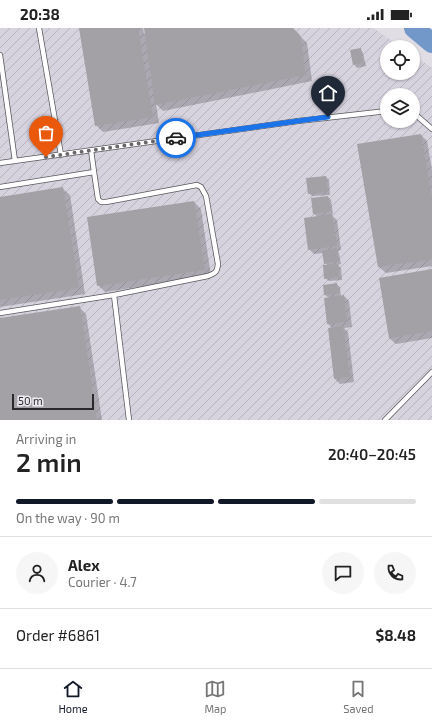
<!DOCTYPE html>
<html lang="en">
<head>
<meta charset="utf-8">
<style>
	body { margin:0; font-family:"Exo 2",sans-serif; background:#f6f6f6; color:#222; height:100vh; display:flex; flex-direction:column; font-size:15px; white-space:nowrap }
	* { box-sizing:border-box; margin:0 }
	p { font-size:13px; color:#767676 }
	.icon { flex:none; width:22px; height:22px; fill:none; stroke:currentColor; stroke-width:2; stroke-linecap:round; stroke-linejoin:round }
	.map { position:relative; height:392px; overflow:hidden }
	.panel { display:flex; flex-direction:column; background:#fff; flex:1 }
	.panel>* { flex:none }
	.controls { position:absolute; left:380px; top:12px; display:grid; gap:8px }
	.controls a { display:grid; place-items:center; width:40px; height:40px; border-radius:50%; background:#fff; box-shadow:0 1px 3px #0004; font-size:20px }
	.scale { position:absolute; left:12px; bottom:10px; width:82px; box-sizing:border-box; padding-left:4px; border:2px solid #29292b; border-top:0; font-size:11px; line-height:14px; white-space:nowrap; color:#29292b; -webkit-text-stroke:3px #edebf1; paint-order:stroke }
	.pin { position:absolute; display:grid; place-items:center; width:34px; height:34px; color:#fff; margin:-41px -17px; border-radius:50% 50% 50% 0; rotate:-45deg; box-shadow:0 0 4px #0007 }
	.pin .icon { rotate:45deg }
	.courier { position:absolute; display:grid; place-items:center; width:40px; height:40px; margin:-20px; border:3px solid #1a73e8; border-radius:50%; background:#fff; color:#222; box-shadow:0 1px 5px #0007 }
	.head em { font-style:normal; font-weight:600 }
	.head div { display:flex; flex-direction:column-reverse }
	.head { display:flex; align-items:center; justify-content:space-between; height:68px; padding:0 16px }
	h1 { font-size:26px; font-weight:600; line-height:30px }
	.bar { display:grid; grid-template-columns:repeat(4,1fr); gap:6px 4px; align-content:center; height:48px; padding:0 16px }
	.bar i { height:5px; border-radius:3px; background:#e0e0e0 }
	.bar .selected { background:#111827 }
	.bar p { grid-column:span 4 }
	.line { display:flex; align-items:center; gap:10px; padding:0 16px; border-top:1px solid #e0e0e0 }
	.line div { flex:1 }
	.round { display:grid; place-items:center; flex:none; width:42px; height:42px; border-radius:21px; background:#f6f6f6 }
	.status { display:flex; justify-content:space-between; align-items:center; height:28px; padding:0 20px; background:#fff; direction:ltr }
	.status svg { height:11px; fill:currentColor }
	.tab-bar { display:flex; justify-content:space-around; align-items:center; height:56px; border-top:1px solid #e0e0e0; background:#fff; font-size:11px; color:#767676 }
	.tab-bar a { display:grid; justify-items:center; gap:2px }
	.tab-bar .selected { color:#111827 }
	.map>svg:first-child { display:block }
	.industrial { fill:url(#industrial-furrows); fill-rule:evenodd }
	.shadow { fill:#0003 }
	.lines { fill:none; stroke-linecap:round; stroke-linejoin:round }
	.river { stroke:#7198c9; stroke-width:20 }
	.building { fill:#a3a1a6 }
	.lane-casing { stroke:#5a585c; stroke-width:6 }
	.lane { stroke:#fff; stroke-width:4.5 }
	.done { stroke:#69686c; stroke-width:4; stroke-dasharray:0 7.2 }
	.route { stroke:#1a73e8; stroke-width:5 }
</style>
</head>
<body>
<div class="status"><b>20:38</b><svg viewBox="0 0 49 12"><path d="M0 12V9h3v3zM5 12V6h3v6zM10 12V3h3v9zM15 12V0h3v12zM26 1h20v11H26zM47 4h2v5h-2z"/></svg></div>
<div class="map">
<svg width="432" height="392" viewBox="0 0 432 392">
	<defs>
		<pattern id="industrial-furrows" width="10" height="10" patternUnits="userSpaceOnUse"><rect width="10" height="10" fill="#d6d2de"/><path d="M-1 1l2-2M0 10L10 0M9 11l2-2" fill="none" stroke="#b8b4bf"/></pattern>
	</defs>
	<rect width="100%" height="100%" fill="#e0dee4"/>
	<!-- industrial -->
	<path class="industrial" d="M0 0H373L401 19H387V45H413V27L432 40V392H0ZM387 67H413V93H387Z"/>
	<!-- shadow -->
	<path class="shadow" d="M80 0H143L144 6H146L145 0H292L307 15 312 53 163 83 156 76 159 95 103 104 96 97Z
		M360 21 363 25 366 38 357 40 354 36Z
		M421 107 427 113 432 142V238L386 245 379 239 359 117Z
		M326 149 329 152 330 167 312 168 309 165Z
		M63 161 70 167 85 266 0 279V170Z
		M328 169 331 172 333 186 331 187 337 192 341 222 338 223 339 225 341 236 338 237 341 240 342 252 329 253 325 250 328 238 325 235 323 225 314 226 309 221 318 189 314 186Z
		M194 174 201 181 211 248 105 264 98 257Z
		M432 242V310L396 316 389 310Z
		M336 256 340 259 341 269 344 268 349 273 352 299 344 300 348 304 354 354 340 356 335 351 332 300 328 296 325 271 329 270 325 267Z
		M79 279 86 286 102 392H0V291Z"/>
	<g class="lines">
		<!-- river -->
		<path class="river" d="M414 0 432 15"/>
	</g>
	<!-- building -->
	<path class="building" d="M79 0H138L153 89 95 98Z
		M144 0H293L300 7 306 47 155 77Z
		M361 20 363 35 353 37 350 22Z
		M421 106 432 171V231L378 239 357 116Z
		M326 148 328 164 308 166 306 150Z
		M63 159 79 260 0 272V169Z
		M328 168 331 183 313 186 311 170Z
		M194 173 205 242 97 258 87 189Z
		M332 186 337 218 308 222 304 190Z
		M336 220 339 233 324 236 322 223Z
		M338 236 339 249 324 251 323 237Z
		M432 241V303L389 310 379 250Z
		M337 255 339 265 324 267 323 257Z
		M344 267 347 294 327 296 324 270Z
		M80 278 97 392H0V290Z
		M343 298 350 349 334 351 328 300Z"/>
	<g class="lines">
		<defs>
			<path id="lane" d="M39 0 61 127
				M0 27 15 133
				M413 86 416 87 432 101
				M91 122 94 144
				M0 135 298 93 387 83
				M0 159 94 144 98 171 101 174H106L197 157 201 159 206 168 218 236C217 245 215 245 208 248L114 267 0 285
				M114 267 129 392
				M385 392 432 344"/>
		</defs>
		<!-- lane casing -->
		<use href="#lane" class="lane-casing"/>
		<!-- lane -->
		<use href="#lane" class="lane"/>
	</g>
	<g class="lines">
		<!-- done -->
		<path class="done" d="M46 129 176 110"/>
		<!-- route -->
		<path class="route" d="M176 110 298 93 328 89"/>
	</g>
</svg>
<div class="controls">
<a><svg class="icon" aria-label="locate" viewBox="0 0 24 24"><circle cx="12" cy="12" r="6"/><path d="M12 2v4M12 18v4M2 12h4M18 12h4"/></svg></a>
<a><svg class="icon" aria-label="layers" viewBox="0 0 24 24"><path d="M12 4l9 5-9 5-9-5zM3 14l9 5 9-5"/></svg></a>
</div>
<div class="scale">50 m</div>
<div class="pin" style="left:46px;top:129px;background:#ea580c"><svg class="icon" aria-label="bag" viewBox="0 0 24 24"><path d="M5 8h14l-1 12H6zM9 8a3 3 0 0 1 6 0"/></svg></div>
<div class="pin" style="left:328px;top:89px;background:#1f2937"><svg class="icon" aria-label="home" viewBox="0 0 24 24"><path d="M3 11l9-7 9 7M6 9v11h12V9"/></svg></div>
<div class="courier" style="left:176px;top:110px"><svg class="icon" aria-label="car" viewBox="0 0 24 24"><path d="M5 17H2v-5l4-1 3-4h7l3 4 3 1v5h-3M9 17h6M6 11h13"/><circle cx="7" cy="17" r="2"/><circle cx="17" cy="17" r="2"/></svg></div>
</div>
<section class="panel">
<div class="head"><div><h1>2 min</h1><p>Arriving in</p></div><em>20:40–20:45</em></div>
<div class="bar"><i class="selected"></i><i class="selected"></i><i class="selected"></i><i></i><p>On the way · 90 m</p></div>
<div class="line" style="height:72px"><a class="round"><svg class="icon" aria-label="person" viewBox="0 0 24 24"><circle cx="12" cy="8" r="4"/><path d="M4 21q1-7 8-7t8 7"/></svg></a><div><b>Alex</b><p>Courier · 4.7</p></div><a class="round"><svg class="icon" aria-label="chat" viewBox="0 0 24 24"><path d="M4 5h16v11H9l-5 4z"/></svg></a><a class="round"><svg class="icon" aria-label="phone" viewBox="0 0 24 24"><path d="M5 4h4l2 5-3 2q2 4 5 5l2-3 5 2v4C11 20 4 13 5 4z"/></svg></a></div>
<div class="line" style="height:52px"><div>Order #6861</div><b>$8.48</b></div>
</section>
<nav class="tab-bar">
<a class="selected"><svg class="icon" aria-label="home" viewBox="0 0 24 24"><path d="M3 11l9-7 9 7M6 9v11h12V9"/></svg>Home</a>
<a><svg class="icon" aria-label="map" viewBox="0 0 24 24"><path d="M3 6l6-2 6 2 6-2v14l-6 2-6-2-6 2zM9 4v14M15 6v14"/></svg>Map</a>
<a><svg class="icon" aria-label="saved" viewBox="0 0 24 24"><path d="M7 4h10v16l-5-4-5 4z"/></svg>Saved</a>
</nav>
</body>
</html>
